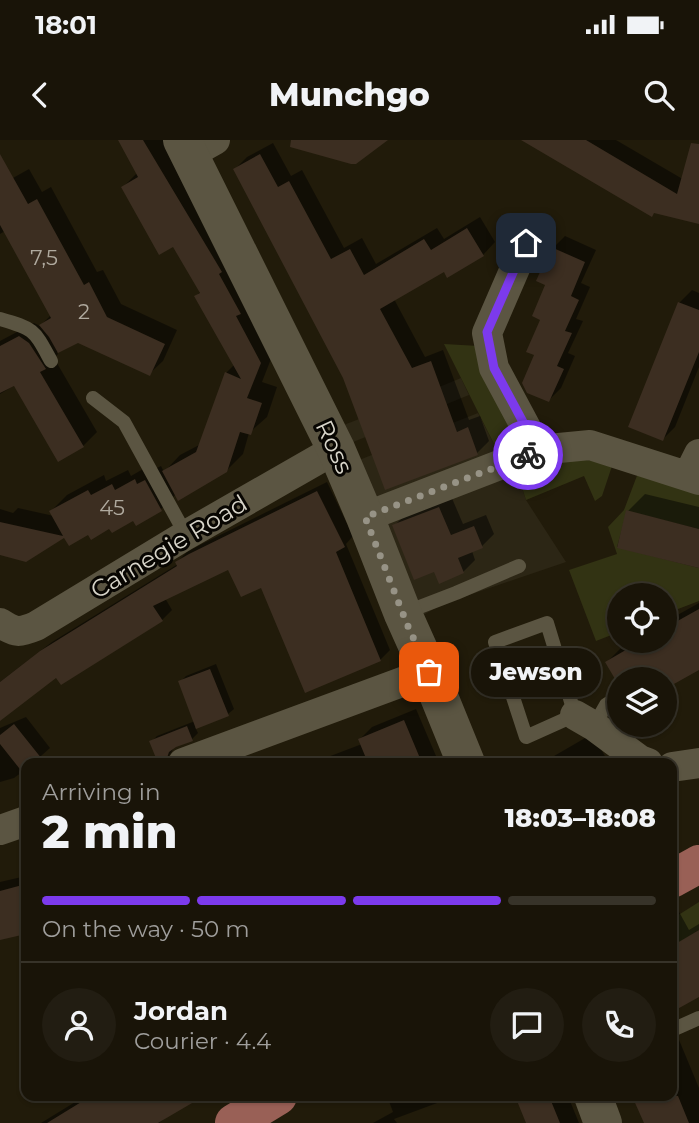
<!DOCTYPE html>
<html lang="en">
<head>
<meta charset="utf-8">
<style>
	body { margin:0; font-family:Montserrat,sans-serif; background:#221d12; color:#f1f3f6; height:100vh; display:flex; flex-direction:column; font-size:26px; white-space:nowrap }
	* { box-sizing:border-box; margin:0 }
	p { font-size:23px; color:#9f9e9c }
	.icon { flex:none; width:38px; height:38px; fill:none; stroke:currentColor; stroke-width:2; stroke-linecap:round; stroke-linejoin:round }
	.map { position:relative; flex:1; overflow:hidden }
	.panel { position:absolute; left:21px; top:618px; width:656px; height:343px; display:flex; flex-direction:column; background:#191408; border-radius:14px; box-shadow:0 2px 5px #0004,0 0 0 2px #373329 }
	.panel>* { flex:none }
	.controls { position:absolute; left:607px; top:443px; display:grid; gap:14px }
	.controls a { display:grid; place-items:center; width:70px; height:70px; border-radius:50%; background:#191408; box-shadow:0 2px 5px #0004,0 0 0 2px #373329; font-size:35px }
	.pin { position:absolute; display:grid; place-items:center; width:60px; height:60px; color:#fff; margin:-30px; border-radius:14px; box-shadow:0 4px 10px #0006 }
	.courier { position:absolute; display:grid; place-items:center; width:70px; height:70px; margin:-35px; border:5px solid #7c3aed; border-radius:50%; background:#fff; color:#222; box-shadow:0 2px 9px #0007 }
	.bubble { position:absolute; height:49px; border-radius:24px; background:#191408; box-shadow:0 2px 5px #0004,0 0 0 2px #373329; font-size:23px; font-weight:800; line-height:49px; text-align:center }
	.summary em { font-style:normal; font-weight:800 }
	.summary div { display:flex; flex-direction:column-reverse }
	.summary { display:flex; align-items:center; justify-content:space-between; height:119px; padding:0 21px }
	h1 { font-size:46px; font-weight:800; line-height:52px }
	.bar { display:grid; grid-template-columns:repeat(4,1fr); gap:10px 7px; align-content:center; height:84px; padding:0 21px }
	.bar i { height:9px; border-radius:5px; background:#373329 }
	.bar .selected { background:#7c3aed }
	.bar p { grid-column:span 4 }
	.line { display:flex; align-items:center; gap:18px; padding:0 21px; border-top:2px solid #373329 }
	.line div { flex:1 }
	.round { display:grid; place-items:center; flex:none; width:74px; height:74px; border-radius:37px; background:#221d12 }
	.status { display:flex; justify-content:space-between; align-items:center; height:49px; padding:0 35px; background:#191408; direction:ltr }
	.status svg { height:19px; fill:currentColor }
	header { display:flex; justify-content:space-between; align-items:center; height:91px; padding:0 21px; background:#191408; font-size:32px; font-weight:800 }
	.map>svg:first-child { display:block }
	.commercial { fill:#2c2615 }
	.green { fill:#323313 }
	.shadow { fill:#0007 }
	.building { fill:#3c2e21 }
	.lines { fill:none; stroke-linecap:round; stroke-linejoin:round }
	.lane { stroke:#5b5542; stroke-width:14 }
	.street { stroke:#5b5542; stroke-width:30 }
	.secondary { stroke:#5b5542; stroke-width:38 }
	.primary { stroke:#996056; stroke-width:38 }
	.done { stroke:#979386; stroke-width:7; stroke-dasharray:0 12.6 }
	.route { stroke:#7c3aed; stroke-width:9 }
	.labels { text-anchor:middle; stroke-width:6; stroke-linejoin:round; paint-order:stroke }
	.number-label { font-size:21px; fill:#b0aa9f }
	.street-label { font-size:24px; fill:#d7d4c9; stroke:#080602 }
</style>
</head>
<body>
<div class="status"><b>18:01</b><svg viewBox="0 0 49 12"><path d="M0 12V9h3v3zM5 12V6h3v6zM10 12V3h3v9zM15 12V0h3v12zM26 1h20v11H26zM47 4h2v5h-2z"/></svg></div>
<header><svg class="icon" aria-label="back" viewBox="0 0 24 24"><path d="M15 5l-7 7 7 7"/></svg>Munchgo<svg class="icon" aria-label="search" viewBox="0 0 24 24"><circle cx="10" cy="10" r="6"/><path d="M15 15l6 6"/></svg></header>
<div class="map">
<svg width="699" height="983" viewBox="0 0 699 983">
	<rect width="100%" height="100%" fill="#211b0a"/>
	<!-- commercial -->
	<path class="commercial" d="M461 238 469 255 336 309 328 291 393 266Z
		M478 273 497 310 509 322 518 335 526 360 566 422 443 464 407 484 344 326Z"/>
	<!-- green -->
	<path class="green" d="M444 204 479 206 516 300 506 307 497 310Z
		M583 320 602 321 612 326 602 356 595 361 584 336 526 360 518 335 563 321Z
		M638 333 699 354V389L627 371 617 407 699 428V461L665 474V455H620L619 492 596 501 569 430 617 414 608 387 624 370Z
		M699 762V790L672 807V779Z"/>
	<!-- shadow -->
	<path class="shadow" d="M120 0H169L276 206 262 242 277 247 267 277 249 293 243 314 226 331 176 354 161 369 89 393 65 396 0 413V369L13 373 18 368 54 376 51 371 67 355 104 335 106 341 128 330 131 336 150 325 153 330 161 326 164 332 180 315 201 304 227 232 235 224 196 156 201 151 174 104 123 47 138 32Z
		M525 0H616L686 41 699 35V82L655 71Z
		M273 3 291 36 302 30 344 108 362 98 376 124 437 88 444 99 480 77 495 102 483 115 444 130 394 159 425 217 443 210 469 280 480 276 489 301 477 313 344 237 235 29 247 17Z
		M0 16 13 38 29 29 42 52 51 47 97 132 103 130 121 164 177 190 163 221 149 234 78 201 57 212 58 214 54 218 97 292 83 306 15 245 0 254V201L34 183 40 186 51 175 5 91 0 94Z
		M565 96 596 110 581 143 590 147 576 179 583 181 568 213 575 216 561 248 549 260 536 215 553 108Z
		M692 150 699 153V227L675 287 663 299 630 286 679 163Z
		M327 342 353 396 346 404 390 510 380 520 306 551 262 446 229 427 165 458 172 470 162 480 57 535 0 559V542L52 502 178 424 177 422 187 412 200 405Z
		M645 354 699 367V426L628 371Z
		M451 356 463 384 486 375 494 394 482 406 472 411 475 420 463 432 435 430 394 386 406 374Z
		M699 463V528L665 547V539H620V544L607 522 625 504 632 500H665V482Z
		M216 524 234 569 228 574 195 587 198 593 192 599 174 607 171 613 165 620 151 602 157 596 195 581 180 542 186 536Z
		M416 569 439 623H312L362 604 360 599 372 587Z
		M26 577 50 608 33 623H26V629L14 638 0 642V588Z
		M592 594 609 623H542Z
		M26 736V791L0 798V742Z
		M678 770 689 790 699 784V855L672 871V773Z
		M672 883 699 948V983H646L634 956H672Z
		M85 956H201L171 974 159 983H41Z
		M387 956H456L394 979 397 983H373L393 972Z
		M517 956H568L579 983H528Z"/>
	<!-- building -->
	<path class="building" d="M118 0H143L222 132 219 134 241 174 236 176 261 223 247 258 262 263 251 295 240 292 227 332 178 361 162 331 196 312 225 232 241 239 194 156 200 153 173 107 159 115 121 47 138 37Z
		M291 0H388L356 24H351L290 7Z
		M521 0H586L677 54 691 3 699 4V84L654 73 652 77Z
		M0 14 28 64 37 59 84 145 89 142 107 177 165 204 150 236 78 203 58 213 49 197 39 185 51 178 0 85Z
		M260 14 278 47 289 41 331 119 350 109 364 135 424 99 431 110 467 88 484 116 447 138 444 132 380 169 412 228 431 221 457 292 468 287 478 315 385 350 343 238 233 29Z
		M551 107 585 122 571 156 579 160 565 191 572 193 557 226 564 229 549 262 527 253 522 243 534 215 526 212 540 180 532 176 545 145 536 141Z
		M678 162 699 170V212L663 301 628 287Z
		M19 196 29 203 46 229 40 232 84 307 58 322 14 246 0 253V206Z
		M135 339 137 344 145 340 162 371 136 386 133 381 112 393 109 389 91 400 88 395 69 406 64 398 26 422 0 415V382L63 396 49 371 88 350 91 355 112 344 115 350Z
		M317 351 345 407 336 412 381 521 305 553 261 448 241 457 228 430 153 466 163 481 61 545 56 538 0 581V542L40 511 177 426 175 422 189 414Z
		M439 367 451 395 474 386 483 408 458 418 464 433 439 444 434 432 414 440 392 385Z
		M626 370 699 389V428L617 408Z
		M699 469V530L665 549V539H615L605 522 643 500H665V488Z
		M210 529 229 576 196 589 178 541Z
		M404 580 422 623H368L358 599Z
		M14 584 42 619 36 623H26V631L23 633 0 604V595Z
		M187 586 193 601 176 607 169 612 166 621 158 623 149 601Z
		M26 744V794L0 800V751Z
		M699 790V857L672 872V806Z
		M91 956H204L158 983H47Z
		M515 956H549L560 983H526Z
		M632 956H678L689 983H644Z"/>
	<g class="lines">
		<!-- lane -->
		<path class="lane" d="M0 179C35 189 34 190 51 221
			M93 258 124 282 186 395
			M404 473 456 453 519 426
			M547 483 575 575 526 597 495 502Z
			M594 586 606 565 620 556
			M672 890 699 878"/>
		<!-- street -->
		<path class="street" d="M190 14 215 0
			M526 103 487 193 494 228 538 310
			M688 336 699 314
			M365 377 538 310 590 305 699 340
			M0 483C16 493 19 493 36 486L186 395 336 309
			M575 575 594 586 640 620 648 623
			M183 623 429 532
			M672 627 699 623
			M0 690 26 681"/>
		<!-- secondary -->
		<path class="secondary" d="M182 0 336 309 365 377 403 474 429 532 466 623
			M593 956 603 983"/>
		<!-- primary -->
		<path class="primary" d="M672 739 699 724
			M234 983 278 956"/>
	</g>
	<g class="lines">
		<!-- done -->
		<path class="done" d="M429 532 407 484 365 377 528 315"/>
		<!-- route -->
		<path class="route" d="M526 103 487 192 494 228 538 310 528 315"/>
	</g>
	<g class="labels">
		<!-- number labels -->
		<g class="number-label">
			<text x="44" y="125">7,5</text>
			<text x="84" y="179">2</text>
			<text x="112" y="375">45</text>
		</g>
		<!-- street labels -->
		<g class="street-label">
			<text transform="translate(334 307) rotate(65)" y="8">Ross</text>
			<text transform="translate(169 407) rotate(-31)" y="8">Carnegie Road</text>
		</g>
	</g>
</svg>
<div class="controls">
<a><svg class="icon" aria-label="locate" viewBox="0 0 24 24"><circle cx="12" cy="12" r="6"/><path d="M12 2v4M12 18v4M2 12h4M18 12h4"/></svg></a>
<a><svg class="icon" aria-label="layers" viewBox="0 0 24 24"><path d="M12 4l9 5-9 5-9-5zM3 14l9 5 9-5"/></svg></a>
</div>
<div class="pin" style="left:429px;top:532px;background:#ea580c"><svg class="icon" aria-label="bag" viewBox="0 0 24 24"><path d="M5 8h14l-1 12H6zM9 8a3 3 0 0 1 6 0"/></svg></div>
<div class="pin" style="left:526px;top:103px;background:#1f2937"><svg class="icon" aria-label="home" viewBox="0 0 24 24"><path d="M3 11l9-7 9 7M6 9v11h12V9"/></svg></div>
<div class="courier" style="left:528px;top:315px"><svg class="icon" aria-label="bike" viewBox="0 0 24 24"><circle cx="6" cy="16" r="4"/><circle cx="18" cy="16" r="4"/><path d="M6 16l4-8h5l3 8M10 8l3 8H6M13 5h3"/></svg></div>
<div class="bubble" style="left:471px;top:508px;width:130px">Jewson</div>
<section class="panel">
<div class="summary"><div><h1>2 min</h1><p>Arriving in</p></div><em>18:03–18:08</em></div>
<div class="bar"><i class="selected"></i><i class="selected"></i><i class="selected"></i><i></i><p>On the way · 50 m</p></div>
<div class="line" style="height:126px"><a class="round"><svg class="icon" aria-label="person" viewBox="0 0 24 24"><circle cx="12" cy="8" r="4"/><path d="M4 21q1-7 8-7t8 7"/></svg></a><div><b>Jordan</b><p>Courier · 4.4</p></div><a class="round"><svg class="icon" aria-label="chat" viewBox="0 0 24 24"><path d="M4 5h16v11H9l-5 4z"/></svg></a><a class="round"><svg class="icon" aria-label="phone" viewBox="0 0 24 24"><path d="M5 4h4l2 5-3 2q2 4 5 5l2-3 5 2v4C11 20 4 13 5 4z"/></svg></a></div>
</section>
</div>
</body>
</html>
